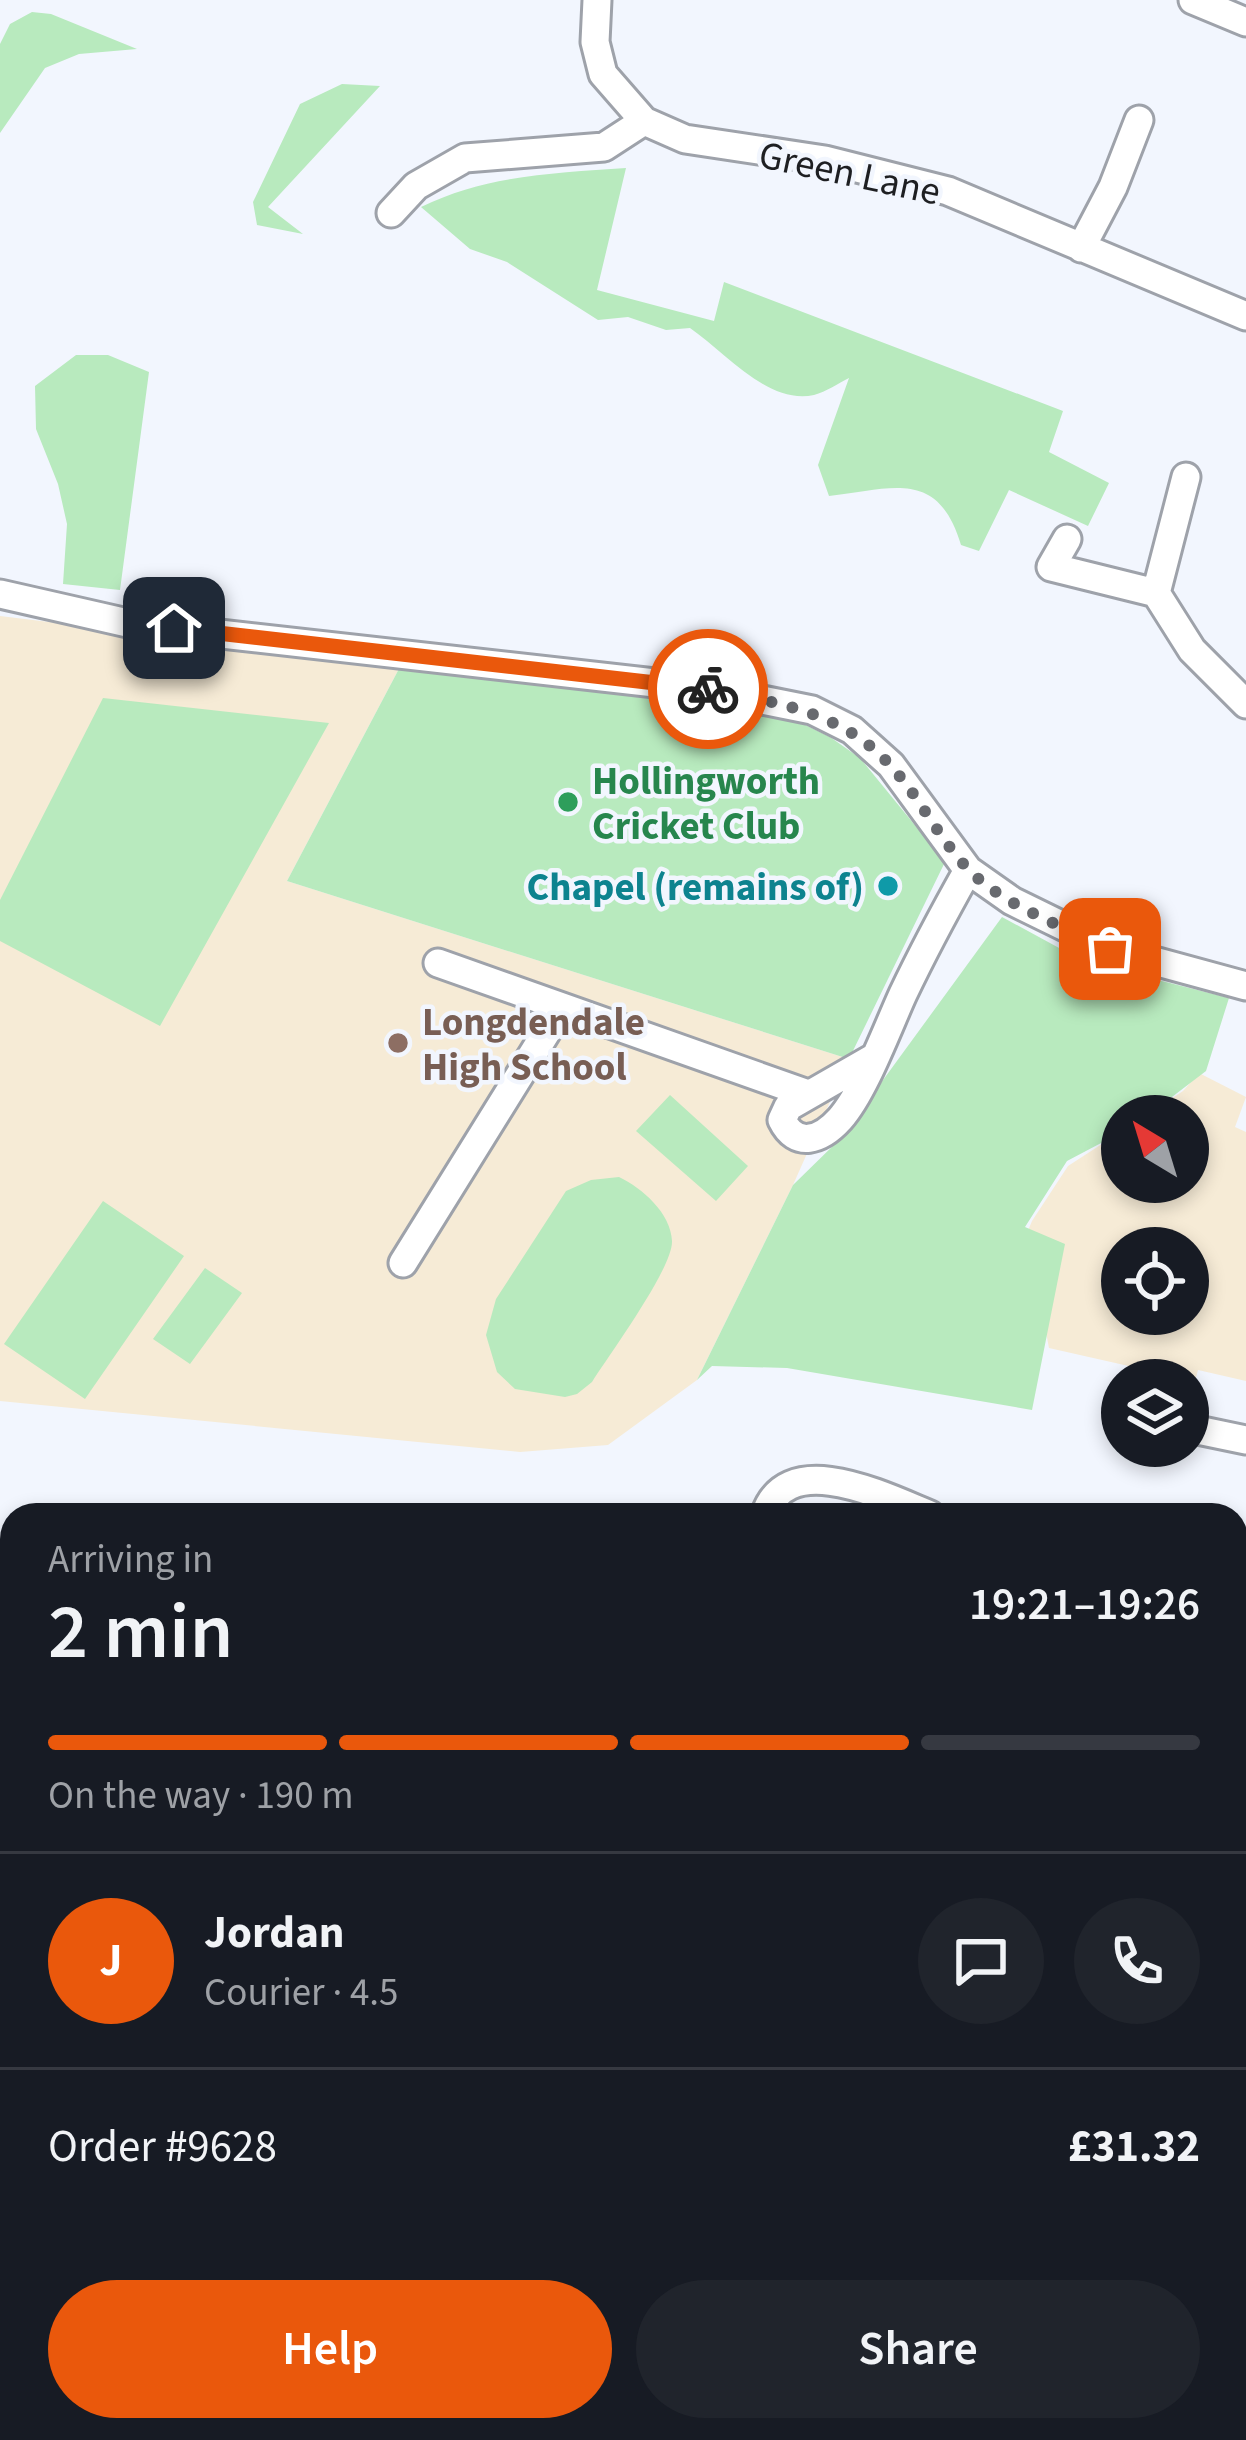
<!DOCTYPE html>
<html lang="en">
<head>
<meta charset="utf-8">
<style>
	body { margin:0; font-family:"Source Sans 3",sans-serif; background:#20242c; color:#f1f3f6; height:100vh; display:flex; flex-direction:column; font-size:45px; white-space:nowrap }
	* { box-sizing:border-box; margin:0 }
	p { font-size:39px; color:#9ea1a6 }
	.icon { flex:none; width:66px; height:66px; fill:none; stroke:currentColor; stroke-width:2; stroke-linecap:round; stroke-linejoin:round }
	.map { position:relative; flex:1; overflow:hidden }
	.sheet { position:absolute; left:0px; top:1503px; width:1248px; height:939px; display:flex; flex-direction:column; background:#171b24; border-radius:36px 36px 0 0; box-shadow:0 6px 18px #0003 }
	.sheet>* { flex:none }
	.needle { width:78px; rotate:322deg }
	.controls { position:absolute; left:1101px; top:1095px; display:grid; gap:24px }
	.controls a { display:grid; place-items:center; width:108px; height:108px; border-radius:50%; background:#171b24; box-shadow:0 6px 18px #0003; font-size:60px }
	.pin { position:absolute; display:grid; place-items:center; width:102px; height:102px; color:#fff; margin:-51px; border-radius:24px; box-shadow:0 6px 18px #0006 }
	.courier { position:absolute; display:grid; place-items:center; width:120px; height:120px; margin:-60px; border:9px solid #ea580c; border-radius:50%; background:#fff; color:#222; box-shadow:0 3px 15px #0007 }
	.headline em { font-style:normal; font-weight:600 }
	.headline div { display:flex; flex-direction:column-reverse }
	.headline { display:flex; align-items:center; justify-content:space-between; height:204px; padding:0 48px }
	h1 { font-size:78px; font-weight:600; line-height:90px }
	.bar { display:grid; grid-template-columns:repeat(4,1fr); gap:18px 12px; align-content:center; height:144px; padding:0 48px }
	.bar i { height:15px; border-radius:9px; background:#363941 }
	.bar .active { background:#ea580c }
	.bar p { grid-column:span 4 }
	.line { display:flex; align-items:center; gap:30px; padding:0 48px; border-top:3px solid #363941 }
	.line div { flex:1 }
	.round { display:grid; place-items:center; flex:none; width:126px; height:126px; border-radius:63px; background:#20242c }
	.primary-button { display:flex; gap:24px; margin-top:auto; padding:24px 48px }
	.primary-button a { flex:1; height:138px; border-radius:72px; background:#ea580c; color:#fff; font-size:48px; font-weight:600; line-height:138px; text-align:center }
	.primary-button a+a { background:#20242c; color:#f1f3f6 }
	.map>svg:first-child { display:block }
	.education { fill:#f6ebd6; fill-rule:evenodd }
	.green { fill:#b8eabe }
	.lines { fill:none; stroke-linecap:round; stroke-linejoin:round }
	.stream { stroke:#449ea1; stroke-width:6 }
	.minor-casing { stroke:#9ea2aa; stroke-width:33 }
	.highway-casing { stroke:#9ea2aa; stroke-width:42 }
	.minor { stroke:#fff; stroke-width:27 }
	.highway { stroke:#fff; stroke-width:36 }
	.done { stroke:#686a6f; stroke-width:12; stroke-dasharray:0 21.6 }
	.route { stroke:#ea580c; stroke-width:15 }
	.leisure-dot { fill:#2e9e5b; stroke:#f2f6fe; stroke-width:4.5 }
	.culture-dot { fill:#0f9aa8; stroke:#f2f6fe; stroke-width:4.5 }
	.education-dot { fill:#8d6e63; stroke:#f2f6fe; stroke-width:4.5 }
	.labels { text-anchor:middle; stroke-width:9; stroke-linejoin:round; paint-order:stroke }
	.street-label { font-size:39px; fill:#1e1f22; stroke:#f2f6fe }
	.leisure-label { font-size:39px; font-weight:bold; fill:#27864d; stroke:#f2f6fe; text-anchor:start }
	.culture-label { font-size:39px; font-weight:bold; fill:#0d838f; stroke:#f2f6fe; text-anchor:end }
	.education-label { font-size:39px; font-weight:bold; fill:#785e54; stroke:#f2f6fe; text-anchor:start }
</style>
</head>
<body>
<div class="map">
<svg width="1246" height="2440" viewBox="0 0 1246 2440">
	<rect width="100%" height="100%" fill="#f2f6fe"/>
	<!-- education -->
	<path class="education" d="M0 616 401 665 287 881 849 1059 793 1185 697 1380 608 1445 520 1452 0 1401Z
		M1199 1073 1246 1097 1235 1127 1246 1132V1381L1198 1370 1195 1381 1049 1348 1027 1233 1032 1221 1068 1166 1122 1131V1182H1188V1116H1145L1183 1091ZM1122 1248H1188V1314H1122Z"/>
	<!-- green -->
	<path class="green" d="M32 12 51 14 137 49 79 54 45 68 0 133V44L10 24Z
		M342 84 380 86 268 207 303 234 257 225 253 202 300 104Z
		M626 168 597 290 714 321 724 282 1063 411 1049 452 1109 483 1088 526 1009 490 979 551 961 545C938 468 892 489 829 496L818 465 849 378C839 383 826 392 814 395 768 405 725 352 690 328L666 330 628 317 598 320 507 262 470 249 421 207C487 175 555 173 626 168Z
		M76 355H108L149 372 120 590 63 584 67 524 58 484 36 429 35 386Z
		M401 665 791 718 830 737 860 758 945 862 849 1059 287 881Z
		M103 698 329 723 160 1026 0 941V900Z
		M1002 917 1083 961 1229 998 1206 1071 1147 1116H1122V1132L1067 1161 1025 1227 1065 1244 1032 1410 787 1368 712 1366 697 1380 793 1185 840 1139Z
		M670 1095 748 1166 716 1201 636 1131Z
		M619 1177C642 1188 671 1213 672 1241 673 1268 609 1355 592 1382L577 1394 565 1397 515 1389 497 1372 486 1335 496 1299 566 1191 591 1180Z
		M103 1201 184 1256 85 1399 4 1344Z
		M205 1268 242 1293 190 1364 153 1339Z
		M1246 2288V2427L1237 2440H1154L1160 2430H1236V2305Z
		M229 2430H562L555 2440H227Z"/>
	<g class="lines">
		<!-- stream -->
		<path class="stream" d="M1236 2144 1246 2135"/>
		<defs>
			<path id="minor" d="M597 0 595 42 603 74 644 121 685 139 825 160 948 191 1246 316
				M1193 0 1246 22
				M391 213 416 186 465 158 604 147 644 121
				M1081 248 1113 187 1139 120
				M1186 477 1156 593 1192 650 1246 704
				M1067 539 1051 567 1156 593
				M0 594 132 624 708 689 812 710 852 730 891 765 968 870 1012 901 1110 949 1246 986
				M438 963 808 1094
				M875 1057 788 1107 782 1120C796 1149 821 1140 840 1119 864 1092 887 1029 903 994 923 952 945 911 968 870
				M403 1263 562 1007
				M1120 1425H1122
				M1188 1428 1246 1440
				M765 1515C787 1447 886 1497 930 1515
				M1236 1584 1246 1587
				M1007 2430 1036 2440"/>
			<path id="highway" d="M1236 1636 1246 1624
				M715 2440 722 2430"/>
		</defs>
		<!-- minor casing -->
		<use href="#minor" class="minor-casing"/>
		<!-- highway casing -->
		<use href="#highway" class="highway-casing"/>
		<!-- minor -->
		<use href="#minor" class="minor"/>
		<!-- highway -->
		<use href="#highway" class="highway"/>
	</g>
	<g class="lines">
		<!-- done -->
		<path class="done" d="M708 689C777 703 841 711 890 765 919 796 938 837 967 868 1003 906 1064 926 1110 949"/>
		<!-- route -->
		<path class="route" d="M174 628 708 689"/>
	</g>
	<!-- markers -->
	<circle class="leisure-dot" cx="568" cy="802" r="12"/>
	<circle class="culture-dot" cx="888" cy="886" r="12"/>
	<circle class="education-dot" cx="398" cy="1043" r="12"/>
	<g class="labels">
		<!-- street labels -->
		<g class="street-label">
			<text transform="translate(850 172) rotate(12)" y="14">Green Lane</text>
		</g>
		<!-- leisure labels -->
		<g class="leisure-label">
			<text x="592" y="794">Hollingworth<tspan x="592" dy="45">Cricket Club</tspan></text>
		</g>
		<!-- culture labels -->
		<g class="culture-label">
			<text x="864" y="900">Chapel (remains of)</text>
		</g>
		<!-- education labels -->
		<g class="education-label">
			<text x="422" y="1035">Longdendale<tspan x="422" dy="45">High School</tspan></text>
		</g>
	</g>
</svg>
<div class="controls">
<a><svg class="needle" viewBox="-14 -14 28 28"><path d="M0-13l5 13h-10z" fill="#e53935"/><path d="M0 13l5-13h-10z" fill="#9ea1a6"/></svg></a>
<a><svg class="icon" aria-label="locate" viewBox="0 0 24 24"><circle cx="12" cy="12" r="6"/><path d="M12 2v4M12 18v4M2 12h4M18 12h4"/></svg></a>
<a><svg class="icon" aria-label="layers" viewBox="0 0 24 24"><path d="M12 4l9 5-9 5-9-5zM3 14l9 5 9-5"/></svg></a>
</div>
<div class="pin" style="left:1110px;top:949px;background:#ea580c"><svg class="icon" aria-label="bag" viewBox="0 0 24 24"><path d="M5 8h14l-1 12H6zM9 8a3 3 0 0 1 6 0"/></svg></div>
<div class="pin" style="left:174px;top:628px;background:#1f2937"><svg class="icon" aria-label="home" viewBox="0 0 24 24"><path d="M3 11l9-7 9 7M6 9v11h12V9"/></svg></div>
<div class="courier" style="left:708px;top:689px"><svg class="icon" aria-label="bike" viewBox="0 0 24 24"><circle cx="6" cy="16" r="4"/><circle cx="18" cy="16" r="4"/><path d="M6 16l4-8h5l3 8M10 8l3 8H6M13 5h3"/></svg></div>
<section class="sheet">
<div class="headline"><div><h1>2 min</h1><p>Arriving in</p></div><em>19:21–19:26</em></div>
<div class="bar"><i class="active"></i><i class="active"></i><i class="active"></i><i></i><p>On the way · 190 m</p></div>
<div class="line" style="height:216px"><b class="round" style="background:#ea580c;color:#fff">J</b><div><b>Jordan</b><p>Courier · 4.5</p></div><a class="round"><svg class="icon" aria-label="chat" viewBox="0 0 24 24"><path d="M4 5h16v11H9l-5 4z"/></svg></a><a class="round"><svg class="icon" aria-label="phone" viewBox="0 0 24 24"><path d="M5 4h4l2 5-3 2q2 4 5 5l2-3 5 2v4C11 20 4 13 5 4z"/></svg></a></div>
<div class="line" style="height:156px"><div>Order #9628</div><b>£31.32</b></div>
<div class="primary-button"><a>Help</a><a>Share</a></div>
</section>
</div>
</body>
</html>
